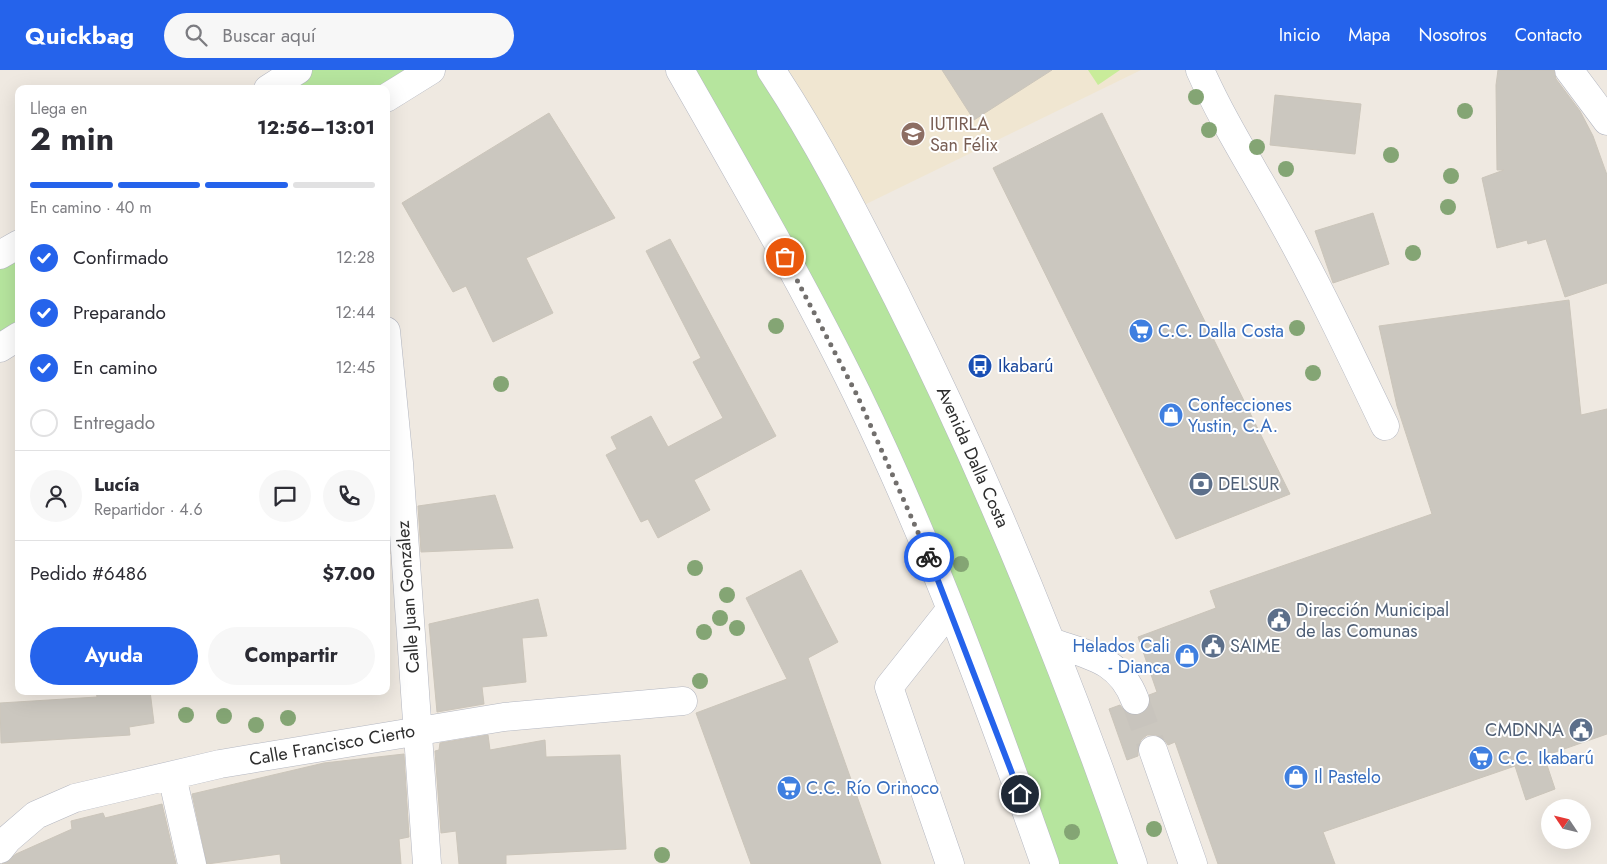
<!DOCTYPE html>
<html lang="es">
<head>
<meta charset="utf-8">
<style>
	body { margin:0; font-family:Jost,sans-serif; background:#f7f7f7; color:#2b2b33; height:100vh; display:flex; flex-direction:column; font-size:19px; white-space:nowrap }
	* { box-sizing:border-box; margin:0 }
	p { font-size:16px; color:#7c7c81 }
	.icon { flex:none; width:28px; height:28px; fill:none; stroke:currentColor; stroke-width:2; stroke-linecap:round; stroke-linejoin:round }
	.map { position:relative; flex:1; overflow:hidden }
	.details { position:absolute; left:15px; top:15px; width:375px; height:610px; display:flex; flex-direction:column; background:#fff; border-radius:10px; box-shadow:0 5px 20px #0002 }
	.details>* { flex:none }
	.needle { width:32px; rotate:305deg }
	.buttons { position:absolute; left:1541px; top:729px; display:grid; gap:10px }
	.buttons a { display:grid; place-items:center; width:50px; height:50px; border-radius:50%; background:#fff; box-shadow:0 5px 20px #0002; font-size:25px }
	.pin { position:absolute; display:grid; place-items:center; width:42px; height:42px; color:#fff; margin:-21px; border:2px solid #fff; border-radius:50%; box-shadow:0 1px 5px #0007 }
	.courier { position:absolute; display:grid; place-items:center; width:50px; height:50px; margin:-25px; border:4px solid #2563eb; border-radius:50%; background:#fff; color:#222; box-shadow:0 1px 6px #0007 }
	.overview em { font-style:normal; font-weight:700 }
	.overview div { display:flex; flex-direction:column-reverse }
	.overview { display:flex; align-items:center; justify-content:space-between; height:85px; padding:0 15px }
	h1 { font-size:32px; font-weight:700; line-height:38px }
	.bar { display:grid; grid-template-columns:repeat(4,1fr); gap:8px 5px; align-content:center; height:60px; padding:0 15px }
	.bar i { height:6px; border-radius:4px; background:#e1e1e2 }
	.bar .current { background:#2563eb }
	.bar p { grid-column:span 4 }
	.line { display:flex; align-items:center; gap:12px; padding:0 15px; border-top:1px solid #e1e1e2 }
	.line div { flex:1 }
	.round { display:grid; place-items:center; flex:none; width:52px; height:52px; border-radius:26px; background:#f7f7f7 }
	ol { padding:0 15px; list-style:none }
	li { display:flex; align-items:center; gap:15px; height:55px }
	li p { margin-inline-start:auto }
	li .icon { padding:5px; border-radius:50%; background:#2563eb; color:#fff; stroke-width:4 }
	li:last-child { color:#7c7c81 }
	li i { width:28px; height:28px; border:2px solid #e1e1e2; border-radius:50% }
	.button { display:flex; gap:10px; margin-top:auto; padding:10px 15px }
	.button a { flex:1; height:58px; border-radius:30px; background:#2563eb; color:#fff; font-size:20px; font-weight:700; line-height:58px; text-align:center }
	.button a+a { background:#f7f7f7; color:#2b2b33 }
	header { display:flex; align-items:center; gap:30px; box-sizing:border-box; height:70px; padding:0 25px; background:#2563eb; color:#fff }
	header strong { font-size:24px }
	nav { display:flex; gap:28px; margin-inline-start:auto; font-size:18px }
	.search { width:350px; height:45px; background:#f7f7f7; display:flex; align-items:center; gap:12px; box-sizing:border-box; padding:0 18px; border-radius:28px; color:#7c7c81; font-size:19px }
	.map>svg:first-child { display:block }
	.education { fill:#f0e6d1 }
	.green { fill:#b6e59e }
	.pitch { fill:#c9ec9a }
	.building { fill:#cbc7bf; stroke:#cbc5ba }
	.lines { fill:none; stroke-linecap:round; stroke-linejoin:round }
	.minor-tunnel { stroke:#c8c4bd; stroke-width:28; stroke-dasharray:28 14; stroke-linecap:butt }
	.minor-casing { stroke:#b4b7c1; stroke-width:29 }
	.minor { stroke:#fff; stroke-width:28 }
	.tree { fill:#84a574 }
	.done { stroke:#726f6d; stroke-width:5; stroke-dasharray:0 9 }
	.route { stroke:#2563eb; stroke-width:6 }
	.labels { text-anchor:middle; stroke-width:4; stroke-linejoin:round; paint-order:stroke }
	.education-label { font-size:18px; fill:#785e54; stroke:#fff; text-anchor:start }
	.shop-label { font-size:18px; fill:#366cbe; stroke:#fff; text-anchor:start }
	.transit-label { font-size:18px; fill:#164399; stroke:#fff; text-anchor:start }
	.street-label { font-size:18px; fill:#2e2e2e; stroke:#fff }
	.service-label { font-size:18px; fill:#4e5e75; stroke:#fff; text-anchor:start }
</style>
</head>
<body>
<header>
<strong>Quickbag</strong>
<div class="search"><svg class="icon" aria-label="search" viewBox="0 0 24 24"><circle cx="10" cy="10" r="6"/><path d="M15 15l6 6"/></svg>Buscar aquí</div>
<nav><a>Inicio</a><a>Mapa</a><a>Nosotros</a><a>Contacto</a></nav>
</header>
<div class="map">
<svg width="1607" height="794" viewBox="0 0 1607 794">
	<rect width="100%" height="100%" fill="#efe9e1"/>
	<!-- education -->
	<path class="education" d="M777 0H1141L858 138Z"/>
	<!-- green -->
	<path class="green" d="M298 0H431L386 19H268Z
		M680 0H771L865 163 1133 794H1045L950 540Z
		M19 174V266L0 278V185Z"/>
	<!-- pitch -->
	<path class="pitch" d="M1088 0H1120L1098 15Z"/>
	<!-- building -->
	<path class="building" d="M942 0H1052L974 50Z
		M1498 0H1554L1556 9 1580 41 1593 66 1607 105V213L1565 227 1546 169 1528 174 1527 170 1497 178 1482 108 1504 100H1497L1496 15Z
		M1275 25 1361 34 1355 84 1270 75Z
		M549 43 615 148 526 188 553 243 493 272 466 216 453 222 402 133Z
		M1102 43 1290 424 1176 469 993 98Z
		M1373 143 1389 194 1333 213 1315 161Z
		M670 169 776 366 694 410 710 440 658 468 648 449 641 452 606 385 617 379 611 367 651 346 668 377 723 348 693 292 701 288 646 181Z
		M1569 230 1581 345 1607 339V664L1544 686 1555 719 1526 730 1515 696 1323 762 1335 794H1218L1175 672 1168 675 1164 669 1156 665H1147L1141 670 1138 677V686L1127 690 1109 639 1120 635 1126 643 1134 646 1141 644 1148 639 1149 625 1157 622 1138 567 1216 538 1210 521 1432 444 1397 336 1379 256Z
		M495 425 513 478 421 482 418 436Z
		M386 441 390 484H386Z
		M801 500 838 572 808 588 881 794H751L696 643 787 609 746 528Z
		M538 529 547 566 522 568 526 612 482 617 484 634 437 642 429 554Z
		M96 621H150L154 653 129 657 130 665 1 673 0 633 97 627Z
		M488 665 490 680 545 670 546 687 620 685 626 779 506 785V794H459L456 761 441 763 435 681 439 680 440 673Z
		M404 684 409 767 399 769 401 794H281L280 784 207 794 192 724 324 693Z
		M162 734 176 794H2L16 784 72 759 71 751 103 743 105 748Z"/>
	<g class="lines">
		<!-- minor-tunnel -->
		<path class="minor-tunnel" d="M1135 630 1153 680"/>
		<defs>
			<path id="minor" d="M680 0C741 107 803 214 857 324 931 476 989 635 1045 794
				M771 0C819 72 858 150 897 227 989 410 1066 600 1133 794
				M1200 0C1223 52 1254 100 1281 149 1319 217 1352 287 1385 356
				M1569 0 1607 51
				M268 19 298 0
				M386 28 431 0
				M0 185 19 174
				M386 261 399 393 427 794
				M0 278 19 266
				M1051 572C1088 585 1120 589 1135 630
				M1153 680 1193 794
				M172 706 192 794
				M0 779 8 769 36 745 75 728 220 694 504 647 683 631
				M950 794 889 617 950 540"/>
		</defs>
		<!-- minor casing -->
		<use href="#minor" class="minor-casing"/>
		<!-- minor -->
		<use href="#minor" class="minor"/>
	</g>
	<!-- trees -->
	<g class="tree">
		<circle cx="1196" cy="27" r="8"/>
		<circle cx="1465" cy="41" r="8"/>
		<circle cx="1209" cy="60" r="8"/>
		<circle cx="1257" cy="77" r="8"/>
		<circle cx="1391" cy="85" r="8"/>
		<circle cx="1286" cy="99" r="8"/>
		<circle cx="1451" cy="106" r="8"/>
		<circle cx="1448" cy="137" r="8"/>
		<circle cx="1413" cy="183" r="8"/>
		<circle cx="776" cy="256" r="8"/>
		<circle cx="1297" cy="258" r="8"/>
		<circle cx="1313" cy="303" r="8"/>
		<circle cx="501" cy="314" r="8"/>
		<circle cx="961" cy="494" r="8"/>
		<circle cx="695" cy="498" r="8"/>
		<circle cx="727" cy="525" r="8"/>
		<circle cx="720" cy="548" r="8"/>
		<circle cx="737" cy="558" r="8"/>
		<circle cx="704" cy="562" r="8"/>
		<circle cx="700" cy="611" r="8"/>
		<circle cx="186" cy="645" r="8"/>
		<circle cx="224" cy="646" r="8"/>
		<circle cx="288" cy="648" r="8"/>
		<circle cx="256" cy="655" r="8"/>
		<circle cx="1154" cy="759" r="8"/>
		<circle cx="1072" cy="762" r="8"/>
		<circle cx="662" cy="785" r="8"/>
	</g>
	<g class="lines">
		<!-- done -->
		<path class="done" d="M785 187 857 325 929 487"/>
		<!-- route -->
		<path class="route" d="M929 487 1020 724"/>
	</g>
	<!-- icons -->
	<defs>
		<symbol id="university-disc" viewBox="-11 -11 22 22"><circle r="9.5" fill="#8d6e63" stroke="#fff"/><path d="M0-5L7-2L0 1L-7-2ZM-4 1L0 2.5L4 1V4Q0 6-4 4Z" fill="#fff"/></symbol>
		<symbol id="supermarket-disc" viewBox="-11 -11 22 22"><circle r="9.5" fill="#3f7fe0" stroke="#fff"/><path d="M-6-5.5h2.5l.6 2H6L4.5 2H-2.5L-4.4-4H-6ZM-1.5 3.2a1.3 1.3 0 1 0 .1 0ZM3 3.2a1.3 1.3 0 1 0 .1 0Z" fill="#fff"/></symbol>
		<symbol id="bus-disc" viewBox="-11 -11 22 22"><circle r="9.5" fill="#1a4fb4" stroke="#fff"/><path d="M-5-6H5V4H4V6H2V4H-2V6H-4V4H-5ZM-3.5-4V0h7V-4ZM-3.5 1.2v1.5H-2V1.2ZM2 1.2v1.5H3.5V1.2Z" fill="#fff"/></symbol>
		<symbol id="shop-disc" viewBox="-11 -11 22 22"><circle r="9.5" fill="#3f7fe0" stroke="#fff"/><path d="M-5-2.5h2.3a2.7 3.5 0 0 1 5.4 0H5L5.5 6h-11ZM-1.5-2.5h3a1.5 2.3 0 0 0-3 0Z" fill="#fff"/></symbol>
		<symbol id="bank-disc" viewBox="-11 -11 22 22"><circle r="9.5" fill="#5c6f8a" stroke="#fff"/><path d="M-6-4H6V4H-6ZM0-2.3a2.3 2.3 0 1 0 0 4.6a2.3 2.3 0 1 0 0-4.6Z" fill="#fff"/></symbol>
		<symbol id="civic-disc" viewBox="-11 -11 22 22"><circle r="9.5" fill="#5c6f8a" stroke="#fff"/><path d="M-.6-6.5H3V-4.5H.6V-3L4-1V1h2V6H-6V1h2V-1L-.6-3ZM-1.2 2.5V6h2.4V2.5Z" fill="#fff"/></symbol>
	</defs>
	<g fill-rule="evenodd">
		<use href="#university-disc" x="899" y="50" width="28" height="28"/>
		<use href="#supermarket-disc" x="1127" y="247" width="28" height="28"/>
		<use href="#bus-disc" x="966" y="282" width="28" height="28"/>
		<use href="#shop-disc" x="1157" y="331" width="28" height="28"/>
		<use href="#bank-disc" x="1187" y="400" width="28" height="28"/>
		<use href="#civic-disc" x="1265" y="536" width="28" height="28"/>
		<use href="#civic-disc" x="1199" y="562" width="28" height="28"/>
		<use href="#shop-disc" x="1173" y="572" width="28" height="28"/>
		<use href="#civic-disc" x="1567" y="646" width="28" height="28"/>
		<use href="#supermarket-disc" x="1467" y="674" width="28" height="28"/>
		<use href="#shop-disc" x="1282" y="693" width="28" height="28"/>
		<use href="#supermarket-disc" x="775" y="704" width="28" height="28"/>
	</g>
	<g class="labels">
		<!-- education labels -->
		<g class="education-label">
			<text x="930" y="60">IUTIRLA<tspan x="930" dy="21">San Félix</tspan></text>
		</g>
		<!-- shop labels -->
		<g class="shop-label">
			<text x="1158" y="267">C.C. Dalla Costa</text>
			<text x="1188" y="341">Confecciones<tspan x="1188" dy="21">Yustin, C.A.</tspan></text>
			<text x="1170" y="582" text-anchor="end">Helados Cali<tspan x="1170" dy="21">- Dianca</tspan></text>
			<text x="1498" y="694">C.C. Ikabarú</text>
			<text x="1314" y="713">Il Pastelo</text>
			<text x="806" y="724">C.C. Río Orinoco</text>
		</g>
		<!-- transit labels -->
		<g class="transit-label">
			<text x="998" y="302">Ikabarú</text>
		</g>
		<!-- street labels -->
		<g class="street-label">
			<text transform="translate(973 387) rotate(66)" y="6">Avenida Dalla Costa</text>
			<text transform="translate(408 527) rotate(-94)" y="6">Calle Juan González</text>
			<text transform="translate(332 675) rotate(-10)" y="6">Calle Francisco Cierto</text>
		</g>
		<!-- service labels -->
		<g class="service-label">
			<text x="1218" y="420">DELSUR</text>
			<text x="1296" y="546">Dirección Municipal<tspan x="1296" dy="21">de las Comunas</tspan></text>
			<text x="1230" y="582">SAIME</text>
			<text x="1564" y="666" text-anchor="end">CMDNNA</text>
		</g>
	</g>
</svg>
<div class="buttons">
<a><svg class="needle" viewBox="-14 -14 28 28"><path d="M0-13l5 13h-10z" fill="#e53935"/><path d="M0 13l5-13h-10z" fill="#7c7c81"/></svg></a>
</div>
<div class="pin" style="left:785px;top:187px;background:#ea580c"><svg class="icon" aria-label="bag" viewBox="0 0 24 24"><path d="M5 8h14l-1 12H6zM9 8a3 3 0 0 1 6 0"/></svg></div>
<div class="pin" style="left:1020px;top:724px;background:#1f2937"><svg class="icon" aria-label="home" viewBox="0 0 24 24"><path d="M3 11l9-7 9 7M6 9v11h12V9"/></svg></div>
<div class="courier" style="left:929px;top:487px"><svg class="icon" aria-label="bike" viewBox="0 0 24 24"><circle cx="6" cy="16" r="4"/><circle cx="18" cy="16" r="4"/><path d="M6 16l4-8h5l3 8M10 8l3 8H6M13 5h3"/></svg></div>
<section class="details">
<div class="overview"><div><h1>2 min</h1><p>Llega en</p></div><em>12:56–13:01</em></div>
<div class="bar"><i class="current"></i><i class="current"></i><i class="current"></i><i></i><p>En camino · 40 m</p></div>
<ol>
<li><svg class="icon" aria-label="check" viewBox="0 0 24 24"><path d="M5 12l5 5 9-10"/></svg>Confirmado<p>12:28</p></li>
<li><svg class="icon" aria-label="check" viewBox="0 0 24 24"><path d="M5 12l5 5 9-10"/></svg>Preparando<p>12:44</p></li>
<li><svg class="icon" aria-label="check" viewBox="0 0 24 24"><path d="M5 12l5 5 9-10"/></svg>En camino<p>12:45</p></li>
<li><i></i>Entregado</li>
</ol>
<div class="line" style="height:90px"><a class="round"><svg class="icon" aria-label="person" viewBox="0 0 24 24"><circle cx="12" cy="8" r="4"/><path d="M4 21q1-7 8-7t8 7"/></svg></a><div><b>Lucía</b><p>Repartidor · 4.6</p></div><a class="round"><svg class="icon" aria-label="chat" viewBox="0 0 24 24"><path d="M4 5h16v11H9l-5 4z"/></svg></a><a class="round"><svg class="icon" aria-label="phone" viewBox="0 0 24 24"><path d="M5 4h4l2 5-3 2q2 4 5 5l2-3 5 2v4C11 20 4 13 5 4z"/></svg></a></div>
<div class="line" style="height:65px"><div>Pedido #6486</div><b>$7.00</b></div>
<div class="button"><a>Ayuda</a><a>Compartir</a></div>
</section>
</div>
</body>
</html>
